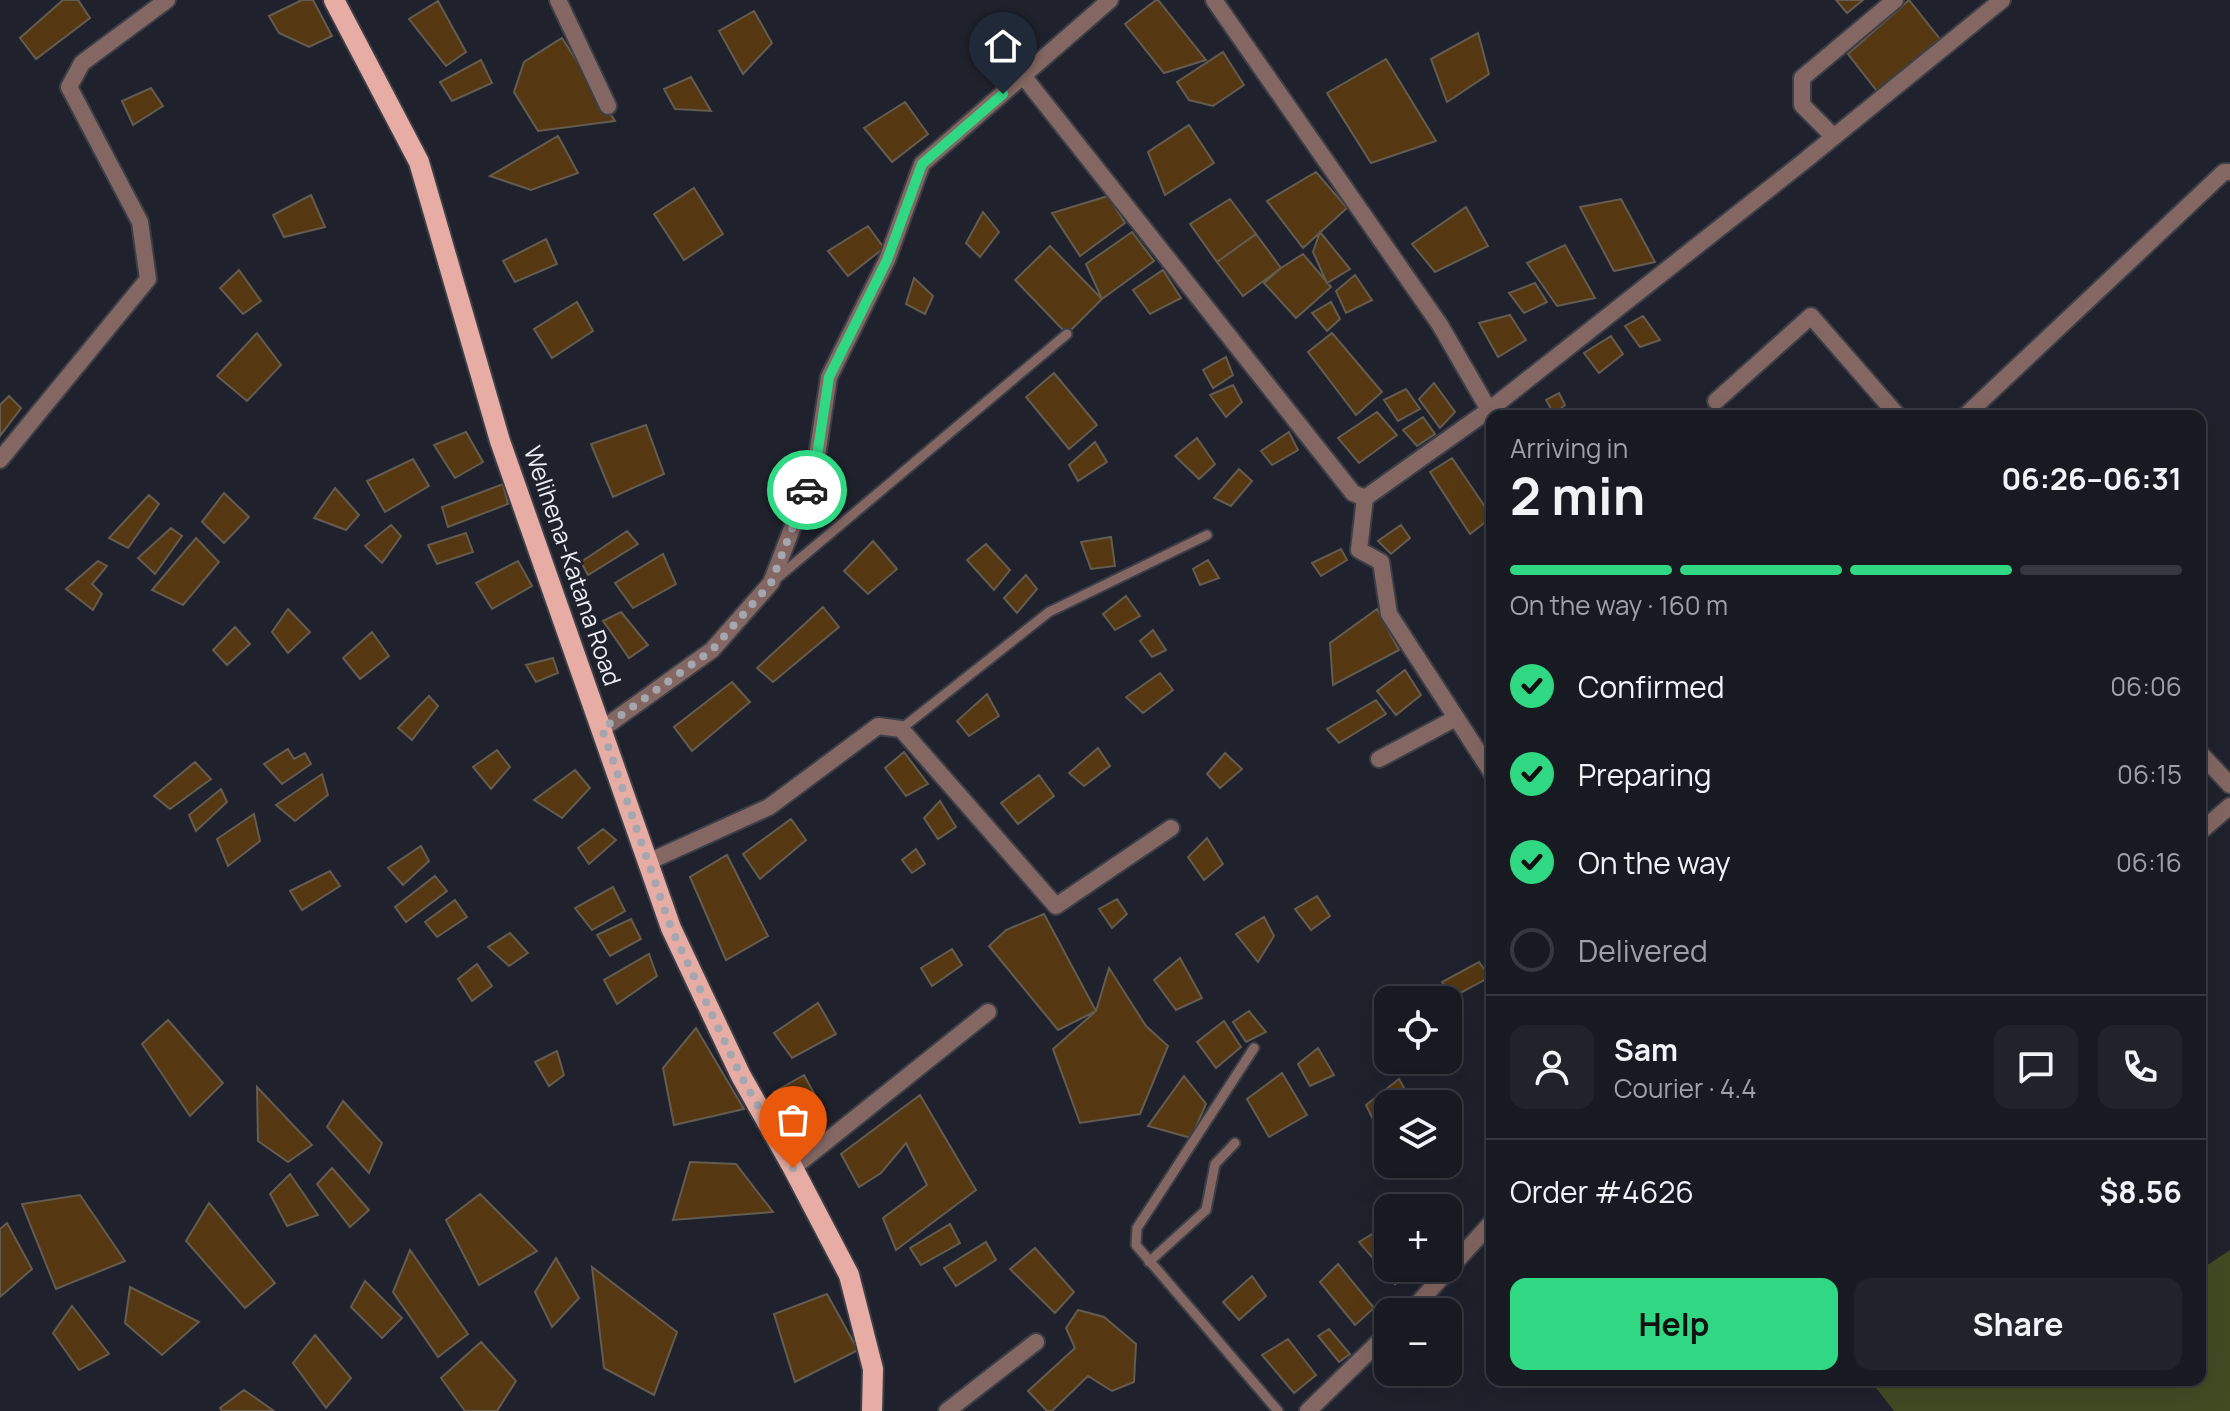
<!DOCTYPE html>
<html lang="en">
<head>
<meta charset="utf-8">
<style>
	body { margin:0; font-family:Manrope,sans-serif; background:#20232a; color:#f1f3f6; height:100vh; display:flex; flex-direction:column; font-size:30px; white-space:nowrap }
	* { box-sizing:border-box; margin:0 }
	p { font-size:26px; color:#9ea1a5 }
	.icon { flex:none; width:44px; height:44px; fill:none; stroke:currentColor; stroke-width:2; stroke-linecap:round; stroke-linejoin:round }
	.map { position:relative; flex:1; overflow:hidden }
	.details { position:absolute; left:1486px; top:410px; width:720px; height:976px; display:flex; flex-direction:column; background:#171a21; border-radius:16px; box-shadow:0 8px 32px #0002,0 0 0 2px #36383f }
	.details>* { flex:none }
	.buttons { position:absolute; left:1374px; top:986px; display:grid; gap:16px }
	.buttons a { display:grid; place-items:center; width:88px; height:88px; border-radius:16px; background:#171a21; box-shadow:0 8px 32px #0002,0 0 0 2px #36383f; font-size:40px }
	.pin { position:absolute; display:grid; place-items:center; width:68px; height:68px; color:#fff; margin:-82px -34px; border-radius:50% 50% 50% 0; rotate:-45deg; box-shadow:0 0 8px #0007 }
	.pin .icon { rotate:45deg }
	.courier { position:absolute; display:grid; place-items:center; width:80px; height:80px; margin:-40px; border:6px solid #30d883; border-radius:50%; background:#fff; color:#222; box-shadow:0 2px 10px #0007 }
	.summary em { font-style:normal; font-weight:700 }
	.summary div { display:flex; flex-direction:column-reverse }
	.summary { display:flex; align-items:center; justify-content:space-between; height:136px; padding:0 24px }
	h1 { font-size:52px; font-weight:700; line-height:60px }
	.bar { display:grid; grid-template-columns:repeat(4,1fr); gap:12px 8px; align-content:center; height:96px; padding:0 24px }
	.bar i { height:10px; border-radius:6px; background:#36383f }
	.bar .on { background:#30d883 }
	.bar p { grid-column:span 4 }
	.line { display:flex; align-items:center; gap:20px; padding:0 24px; border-top:2px solid #36383f }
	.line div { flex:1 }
	.round { display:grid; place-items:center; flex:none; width:84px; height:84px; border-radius:16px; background:#20232a }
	ol { padding:0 24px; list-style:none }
	li { display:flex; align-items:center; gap:24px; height:88px }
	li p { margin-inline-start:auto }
	li .icon { padding:8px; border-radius:50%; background:#30d883; color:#111; stroke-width:4 }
	li:last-child { color:#9ea1a5 }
	li i { width:44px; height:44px; border:4px solid #36383f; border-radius:50% }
	.action { display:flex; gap:16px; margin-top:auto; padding:16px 24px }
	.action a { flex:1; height:92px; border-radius:16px; background:#30d883; color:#111; font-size:32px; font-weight:700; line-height:92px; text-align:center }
	.action a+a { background:#20232a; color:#f1f3f6 }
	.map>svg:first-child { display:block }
	.green { fill:#414c23 }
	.building { fill:#553811; stroke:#645b51; stroke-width:2 }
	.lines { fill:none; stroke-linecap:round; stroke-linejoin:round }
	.lane-casing { stroke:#3c3f48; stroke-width:13 }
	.street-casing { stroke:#3c3f48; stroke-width:20 }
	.primary-casing { stroke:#3c3f48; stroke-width:24 }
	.lane { stroke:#846763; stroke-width:9 }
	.street { stroke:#846763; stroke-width:16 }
	.primary { stroke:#e7aca4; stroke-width:20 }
	.done { stroke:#a4a7af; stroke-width:8; stroke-dasharray:0 14.4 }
	.route { stroke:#30d883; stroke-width:10 }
	.labels { text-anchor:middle; stroke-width:6; stroke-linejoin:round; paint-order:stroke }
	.street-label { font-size:24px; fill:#eceff6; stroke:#1f222c }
</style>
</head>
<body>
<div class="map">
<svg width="2230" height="1411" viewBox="0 0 2230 1411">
	<rect width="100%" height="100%" fill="#1f222c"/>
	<!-- green -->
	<path class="green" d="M2230 1250V1411H1894L1870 1380H2200V1270Z"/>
	<!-- building -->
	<path class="building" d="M63 0H78L90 18 36 59 20 38Z
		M302 0H313L332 36 309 47 279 33 269 16Z
		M1156 0H1158L1206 60 1164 73 1125 24Z
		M1836 0H1863L1847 13Z
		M1909 0 1940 39 1877 91 1848 54Z
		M438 1 466 52 446 66 409 19Z
		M754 11 772 43 743 74 719 31Z
		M1478 33 1489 74 1447 102 1431 59Z
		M562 38 615 121 538 131 514 92 524 62Z
		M1223 52 1244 85 1213 106 1189 100 1177 82Z
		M1386 59 1436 141 1371 163 1327 93Z
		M481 60 492 83 452 101 440 82Z
		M691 77 711 111 675 109 664 89Z
		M151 88 163 106 133 125 122 101Z
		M905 102 928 134 892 162 864 128Z
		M1189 125 1214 163 1165 195 1148 152Z
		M558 136 578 173 531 190 490 176Z
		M1316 172 1347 208 1303 248 1267 201Z
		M694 188 723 234 684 260 654 214Z
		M311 195 325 227 284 237 273 215Z
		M1108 196 1125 223 1080 256 1052 213Z
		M1230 199 1256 234 1217 262 1190 224Z
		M1621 199 1655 262 1614 271 1580 207Z
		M1466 207 1488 246 1435 272 1412 244Z
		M983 212 999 232 980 257 966 243Z
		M868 226 884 248 848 276 828 251Z
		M1132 232 1154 261 1102 299 1086 264Z
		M1320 232 1350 269 1327 283 1313 252Z
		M1256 234 1281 268 1243 296 1217 262Z
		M546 239 557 264 515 282 503 261Z
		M1565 245 1595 298 1557 306 1527 263Z
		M1050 246 1102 299 1067 334 1015 280Z
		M1303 254 1331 287 1296 318 1264 283 1281 268Z
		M239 270 261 301 243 314 220 288Z
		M1163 270 1181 298 1150 314 1133 290Z
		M1355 275 1372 300 1346 313 1336 291Z
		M914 278 933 296 925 314 906 304Z
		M1535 283 1547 302 1524 313 1509 293Z
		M577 302 593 331 552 358 534 329Z
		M1331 302 1340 319 1327 331 1312 313Z
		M1510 315 1526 340 1498 357 1479 323Z
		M1643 316 1660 340 1640 347 1625 326Z
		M257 333 281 365 247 401 217 376Z
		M1332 333 1382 392 1356 415 1308 352Z
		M1611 336 1623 354 1599 373 1584 353Z
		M1226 357 1233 375 1213 388 1203 370Z
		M1054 373 1097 425 1069 449 1026 397Z
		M1434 383 1455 412 1440 428 1419 399Z
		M1233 385 1242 402 1226 417 1210 395Z
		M1406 389 1420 409 1398 421 1384 400Z
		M1559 393 1565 405 1554 414 1546 400Z
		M9 396 21 408 0 436V405Z
		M1377 412 1397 435 1359 463 1338 438Z
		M1423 417 1435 434 1417 446 1403 430Z
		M646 425 664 474 613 497 591 444Z
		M466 432 483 462 455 478 434 445Z
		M1289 432 1298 450 1272 465 1261 451Z
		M1197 438 1215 464 1199 479 1175 456Z
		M1095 442 1107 462 1078 481 1069 465Z
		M1452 458 1492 517 1470 534 1430 472Z
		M413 459 429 486 385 512 367 481Z
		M1239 469 1252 481 1231 506 1214 498Z
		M503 484 508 504 448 527 442 507Z
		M335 488 359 515 346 530 314 518Z
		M224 493 249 517 224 543 202 522Z
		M149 495 159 504 128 548 109 538Z
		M391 525 401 536 382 563 365 546Z
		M1401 525 1410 538 1391 554 1378 541Z
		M171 528 182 536 155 574 138 558Z
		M627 531 638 544 588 575 581 562Z
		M466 533 473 552 437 564 428 545Z
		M1111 537 1115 566 1091 569 1081 542Z
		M196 538 219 562 183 605 152 590Z
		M873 541 897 569 868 594 844 571Z
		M986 544 1010 570 994 590 967 560Z
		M1341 549 1347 560 1321 576 1312 563Z
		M663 554 676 584 633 608 615 583Z
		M1208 560 1219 578 1200 585 1193 569Z
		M98 561 107 566 92 584 102 594 93 610 66 589Z
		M518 561 532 586 492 609 476 583Z
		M1026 575 1037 589 1017 613 1004 598Z
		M1126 596 1140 616 1115 630 1103 614Z
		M823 607 839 627 773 682 757 668Z
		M288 609 310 632 288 653 272 632Z
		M1377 609 1399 650 1333 685 1330 643Z
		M621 612 648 645 629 658 603 621Z
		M235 627 250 644 227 665 213 650Z
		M1153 630 1166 650 1152 657 1140 641Z
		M372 632 389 656 360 679 343 658Z
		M553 658 558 673 536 682 526 665Z
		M1405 670 1421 695 1396 715 1377 691Z
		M1160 673 1173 690 1143 713 1126 697Z
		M732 682 750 702 692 751 674 727Z
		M987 694 999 716 969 736 957 721Z
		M429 696 438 706 412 740 398 728Z
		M1376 700 1386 714 1339 743 1327 729Z
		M1098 748 1110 766 1084 786 1069 773Z
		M288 749 294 759 305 753 311 764 282 784 264 764Z
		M497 750 510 767 491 789 473 767Z
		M904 752 928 784 906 796 885 768Z
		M1225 753 1242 769 1220 788 1207 774Z
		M195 762 211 779 170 809 154 796Z
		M575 770 590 788 562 818 534 800Z
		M322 774 328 795 295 821 276 805Z
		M1039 775 1054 796 1018 824 1001 803Z
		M221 789 227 802 196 831 189 815Z
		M940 801 956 827 938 839 924 818Z
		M254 814 260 841 228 866 217 839Z
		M791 819 806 840 760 879 743 854Z
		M603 829 616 840 589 864 578 848Z
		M1207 838 1223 864 1204 880 1188 857Z
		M421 846 429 861 403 885 388 868Z
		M916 849 925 864 912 873 902 860Z
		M727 855 768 936 726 960 690 877Z
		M330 871 340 886 302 910 290 891Z
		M435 876 447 891 406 922 395 907Z
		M613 887 625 911 592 930 575 908Z
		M1317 896 1330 916 1311 930 1295 909Z
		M1117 899 1127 914 1112 928 1099 909Z
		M455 900 467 917 437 937 425 922Z
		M1044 914 1096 1011 1058 1030 989 946 1006 930Z
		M1264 917 1274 936 1258 962 1236 934Z
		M631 919 641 939 610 956 597 935Z
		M510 933 528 953 509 966 488 947Z
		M952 949 962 965 932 986 921 968Z
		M649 954 657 976 617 1004 604 980Z
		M1180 958 1202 998 1176 1010 1154 980Z
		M1479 962 1490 977 1453 997 1442 982Z
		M477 964 492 986 472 1001 458 979Z
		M1109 968 1146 1026 1168 1046 1140 1114 1080 1123 1053 1049 1096 1011Z
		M818 1003 836 1034 792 1058 774 1033Z
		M1249 1011 1266 1032 1246 1042 1233 1022Z
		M168 1020 223 1083 190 1116 142 1044Z
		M1224 1021 1241 1047 1216 1068 1197 1042Z
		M696 1028 744 1109 674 1125 663 1068Z
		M1318 1048 1334 1075 1310 1086 1298 1064Z
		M557 1051 564 1075 549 1086 535 1062Z
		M1282 1073 1307 1115 1269 1137 1247 1099Z
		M804 1075 821 1106 804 1129 774 1092Z
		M1184 1076 1206 1104 1191 1138 1148 1126Z
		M1399 1079 1413 1104H1388V1131L1381 1136 1366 1105Z
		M257 1087 312 1145 288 1162 258 1141Z
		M920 1095 976 1190 896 1250 883 1218 927 1185 906 1143 881 1173 859 1187 841 1154Z
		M343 1101 382 1143 369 1173 327 1127Z
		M690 1162 736 1164 773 1212 673 1220Z
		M332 1168 369 1210 350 1227 317 1184Z
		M290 1174 318 1215 287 1226 270 1194Z
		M480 1194 537 1251 479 1285 446 1220Z
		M80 1195 125 1261 56 1289 22 1204Z
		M209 1203 275 1283 245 1308 186 1241Z
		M7 1223 32 1269 0 1297V1229Z
		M950 1224 960 1243 921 1265 910 1248Z
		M1384 1227 1388 1232V1268H1414L1395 1284 1359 1242Z
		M986 1242 996 1260 956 1286 944 1268Z
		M1035 1248 1074 1292 1055 1313 1010 1269Z
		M410 1250 468 1334 438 1357 393 1292Z
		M556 1258 579 1298 552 1327 535 1292Z
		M1338 1264 1374 1308 1355 1325 1320 1282Z
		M592 1267 677 1332 654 1395 604 1368Z
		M1252 1276 1266 1296 1239 1320 1223 1302Z
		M365 1281 402 1318 382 1338 351 1307Z
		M130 1287 199 1322 162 1355 125 1323Z
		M827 1294 858 1350 795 1382 774 1314Z
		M72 1306 109 1354 79 1370 53 1333Z
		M1078 1310 1104 1317 1136 1344 1134 1382 1112 1391 1088 1376 1052 1411H1047L1028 1391 1075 1348 1066 1328Z
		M1329 1329 1350 1354 1339 1362 1318 1336Z
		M315 1335 351 1378 326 1408 293 1363Z
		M1288 1339 1316 1375 1294 1393 1262 1355Z
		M481 1342 516 1381 497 1411H465L441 1378Z
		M244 1390 274 1411H222L220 1408Z"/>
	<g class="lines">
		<defs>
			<path id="lane" d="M776 579 1067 334
				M901 729 1049 612 1207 535
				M1254 1048 1137 1228 1136 1245 1278 1411
				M1149 1262 1206 1210 1215 1164 1235 1143"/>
			<path id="street" d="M558 0 608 106
				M1214 0 1440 325 1489 410
				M1024 77 1353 493 1365 498 1489 410 1812 155
				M1834 137 1802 105V78L1895 0
				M1808 158 2002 0
				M1716 401 1811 316 1898 416
				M1965 416 2224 172H2230
				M0 460 148 279 140 222 69 87 82 63 167 0
				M1365 498 1359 550 1381 562 1389 614 1492 773
				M602 729 712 650 771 583 815 469 829 377 887 260 922 164 1110 0
				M2200 753 2230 785
				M1379 759 1456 718
				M2200 832 2230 806
				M648 862 769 807 878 726 901 729 1056 906 1171 828
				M793 1168 988 1012
				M1410 1312 1492 1222
				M947 1411 1036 1342
				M1308 1411 1388 1333"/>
			<path id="primary" d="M334 0 419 162 500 441 671 928 741 1076 793 1168 849 1275 873 1369 872 1411"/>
		</defs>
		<!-- lane casing -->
		<use href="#lane" class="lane-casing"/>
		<!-- street casing -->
		<use href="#street" class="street-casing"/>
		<!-- primary casing -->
		<use href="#primary" class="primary-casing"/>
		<!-- lane -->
		<use href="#lane" class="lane"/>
		<!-- street -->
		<use href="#street" class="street"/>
		<!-- primary -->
		<use href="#primary" class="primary"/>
	</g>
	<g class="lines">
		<!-- done -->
		<path class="done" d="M793 1168 741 1076 671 928 602 729 712 650 771 583 807 490"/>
		<!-- route -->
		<path class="route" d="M807 490 815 469 829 377 887 260 922 164 1003 94"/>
	</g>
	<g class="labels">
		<!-- street labels -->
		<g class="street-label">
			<text transform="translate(572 566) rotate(71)" y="8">Welihena-Katana Road</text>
		</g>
	</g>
</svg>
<div class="buttons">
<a><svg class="icon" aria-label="locate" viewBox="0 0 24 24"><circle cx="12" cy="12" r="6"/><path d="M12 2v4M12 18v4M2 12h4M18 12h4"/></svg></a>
<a><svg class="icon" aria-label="layers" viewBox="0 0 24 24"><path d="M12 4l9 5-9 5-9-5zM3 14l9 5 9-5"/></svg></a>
<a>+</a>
<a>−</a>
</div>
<div class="pin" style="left:793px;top:1168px;background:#ea580c"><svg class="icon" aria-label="bag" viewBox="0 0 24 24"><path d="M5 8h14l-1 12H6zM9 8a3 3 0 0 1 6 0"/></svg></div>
<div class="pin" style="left:1003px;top:94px;background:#1f2937"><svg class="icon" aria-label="home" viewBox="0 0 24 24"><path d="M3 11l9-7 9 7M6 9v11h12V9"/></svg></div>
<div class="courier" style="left:807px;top:490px"><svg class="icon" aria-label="car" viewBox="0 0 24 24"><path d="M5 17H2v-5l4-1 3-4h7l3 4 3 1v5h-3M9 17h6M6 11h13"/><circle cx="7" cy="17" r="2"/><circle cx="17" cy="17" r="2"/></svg></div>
<section class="details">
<div class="summary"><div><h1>2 min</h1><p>Arriving in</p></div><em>06:26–06:31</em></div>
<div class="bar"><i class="on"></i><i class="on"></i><i class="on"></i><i></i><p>On the way · 160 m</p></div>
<ol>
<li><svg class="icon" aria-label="check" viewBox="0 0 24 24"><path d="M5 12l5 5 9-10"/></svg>Confirmed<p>06:06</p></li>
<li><svg class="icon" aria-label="check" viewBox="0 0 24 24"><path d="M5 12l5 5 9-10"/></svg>Preparing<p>06:15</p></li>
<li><svg class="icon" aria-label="check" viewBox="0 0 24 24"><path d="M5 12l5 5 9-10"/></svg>On the way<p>06:16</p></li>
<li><i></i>Delivered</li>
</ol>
<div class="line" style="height:144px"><a class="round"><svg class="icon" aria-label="person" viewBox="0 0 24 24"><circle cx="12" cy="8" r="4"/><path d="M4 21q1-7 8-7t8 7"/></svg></a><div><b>Sam</b><p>Courier · 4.4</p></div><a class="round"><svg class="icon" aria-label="chat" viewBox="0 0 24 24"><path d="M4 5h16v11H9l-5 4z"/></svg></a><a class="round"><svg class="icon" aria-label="phone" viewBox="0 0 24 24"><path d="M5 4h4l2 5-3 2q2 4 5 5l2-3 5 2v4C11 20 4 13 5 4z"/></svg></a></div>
<div class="line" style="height:104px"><div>Order #4626</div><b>$8.56</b></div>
<div class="action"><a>Help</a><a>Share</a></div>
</section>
</div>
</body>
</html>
